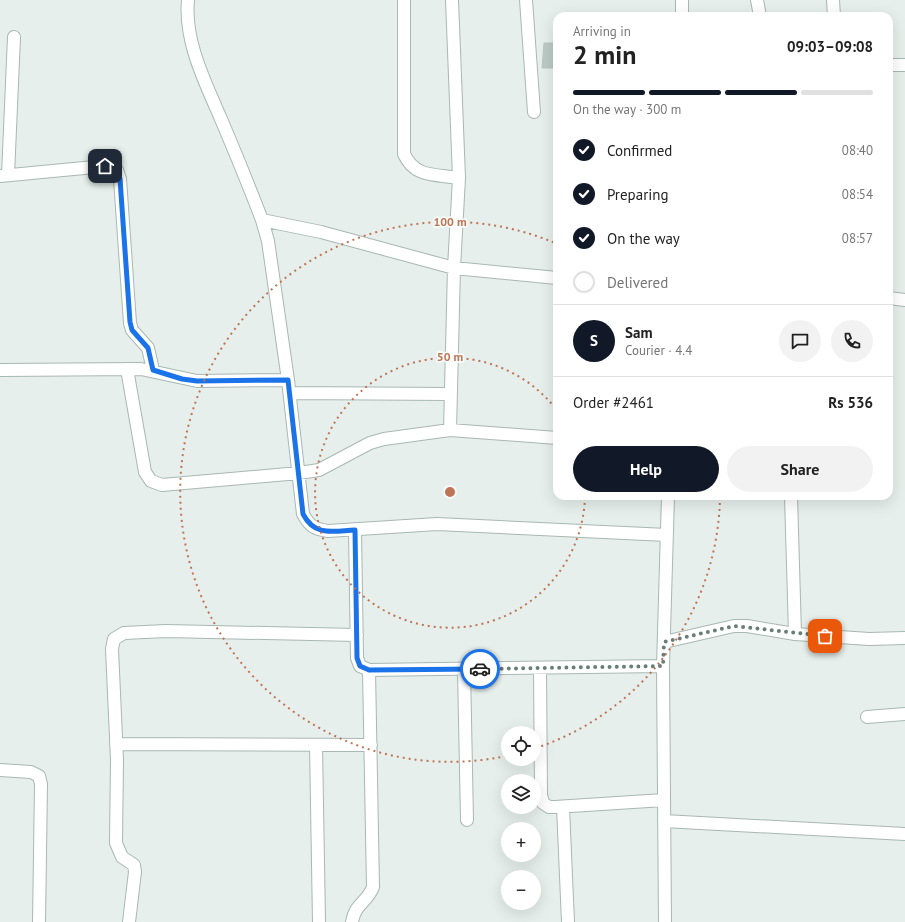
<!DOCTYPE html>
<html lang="en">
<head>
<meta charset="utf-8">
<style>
	body { margin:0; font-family:"PT Sans",sans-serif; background:#f2f2f2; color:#222; height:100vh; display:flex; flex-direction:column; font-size:15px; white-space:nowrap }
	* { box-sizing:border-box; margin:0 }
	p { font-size:13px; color:#767676 }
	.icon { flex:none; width:22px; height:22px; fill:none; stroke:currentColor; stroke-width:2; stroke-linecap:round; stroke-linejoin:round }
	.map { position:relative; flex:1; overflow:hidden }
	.drawer { position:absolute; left:553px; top:12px; width:340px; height:488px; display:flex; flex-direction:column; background:#fff; border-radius:12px; box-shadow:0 4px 16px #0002 }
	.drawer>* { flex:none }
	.buttons { position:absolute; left:501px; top:726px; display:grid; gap:8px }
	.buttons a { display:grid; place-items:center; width:40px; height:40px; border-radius:50%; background:#fff; box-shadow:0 4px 16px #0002; font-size:20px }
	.pin { position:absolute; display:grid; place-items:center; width:34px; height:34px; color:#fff; margin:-17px; border-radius:8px; box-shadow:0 2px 6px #0006 }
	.courier { position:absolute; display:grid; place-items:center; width:40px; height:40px; margin:-20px; border:3px solid #1a73e8; border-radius:50%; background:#fff; color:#222; box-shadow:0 1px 5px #0007 }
	.summary em { font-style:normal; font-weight:800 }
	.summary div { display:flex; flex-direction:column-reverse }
	.summary { display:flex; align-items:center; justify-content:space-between; height:68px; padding:0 20px }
	h1 { font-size:26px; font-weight:800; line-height:30px }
	.bar { display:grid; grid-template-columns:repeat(4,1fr); gap:6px 4px; align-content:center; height:48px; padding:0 20px }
	.bar i { height:5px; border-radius:3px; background:#e0e0e0 }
	.bar .on { background:#111827 }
	.bar p { grid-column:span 4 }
	.line { display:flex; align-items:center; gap:10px; padding:0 20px; border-top:1px solid #e0e0e0 }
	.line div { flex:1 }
	.round { display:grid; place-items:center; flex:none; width:42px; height:42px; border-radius:21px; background:#f2f2f2 }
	ol { padding:0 20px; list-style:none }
	li { display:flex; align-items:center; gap:12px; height:44px }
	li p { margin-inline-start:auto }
	li .icon { padding:4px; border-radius:50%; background:#111827; color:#fff; stroke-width:4 }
	li:last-child { color:#767676 }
	li i { width:22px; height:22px; border:2px solid #e0e0e0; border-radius:50% }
	.cta { display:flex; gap:8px; margin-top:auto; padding:8px 20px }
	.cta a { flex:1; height:46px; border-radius:24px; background:#111827; color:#fff; font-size:16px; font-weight:800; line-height:46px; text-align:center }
	.cta a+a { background:#f2f2f2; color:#222 }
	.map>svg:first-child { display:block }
	.building { fill:#bbcac4; stroke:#b8c9c2 }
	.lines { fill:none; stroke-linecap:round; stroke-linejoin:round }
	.street-casing { stroke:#a8b8b2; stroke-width:14 }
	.street { stroke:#fff; stroke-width:12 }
	.done { stroke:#687f78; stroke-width:4; stroke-dasharray:0 7.2 }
	.route { stroke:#1a73e8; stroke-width:5 }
	.ring { fill:none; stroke:#c07456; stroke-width:2; stroke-dasharray:2 4 }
	.centre { fill:#c07456; stroke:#f7fbf9; stroke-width:2 }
	.ring-label { font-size:12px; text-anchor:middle; font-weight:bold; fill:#c07456; stroke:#f7fbf9; stroke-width:3.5; stroke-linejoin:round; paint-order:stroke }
</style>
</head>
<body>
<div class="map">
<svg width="905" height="922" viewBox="0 0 905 922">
	<rect width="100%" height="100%" fill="#e6efeb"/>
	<!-- building -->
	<path class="building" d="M544 43H557V68H542Z"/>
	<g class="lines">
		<defs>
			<path id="street" d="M188 0C184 41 205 82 221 119 235 152 249 186 262 220L268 241 288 380 303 514C310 527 315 529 328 531L437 524 667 535
				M404 0V154C415 178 435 174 459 178
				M526 0 534 112
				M757 0 760 16
				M833 0 834 16
				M682 16V0
				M889 65H905
				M8 175 14 37
				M0 176 105 166 117 170 120 179 130 323 132 330 148 348 153 370
				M262 220 321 232 454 268 557 278
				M889 298 905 300
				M127 369 145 472 151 481 162 485 299 473 319 470 370 443 384 439 450 430 557 438
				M0 370 141 369 197 381 288 380
				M290 393 451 394
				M450 430 454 268 459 178 452 0
				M791 496 795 634
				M355 530 357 658 360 666 369 670 663 666
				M664 642 734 626H747L795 634 869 639 905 638
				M540 668 541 795 543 803 549 807H555L664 800
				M464 669 467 820
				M867 717 905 714
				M116 744 371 745
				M316 745 319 922
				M0 770 31 772 39 776 41 784 39 922
				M563 807 568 922
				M664 821 905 834
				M129 922 135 872 134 865 122 857 116 843 117 760 112 649 114 639 124 633 166 631 357 635
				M352 922C355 903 367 903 373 887L369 670
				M665 922 663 666 668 496"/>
		</defs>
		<!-- street casing -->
		<use href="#street" class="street-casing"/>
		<!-- street -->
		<use href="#street" class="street"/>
	</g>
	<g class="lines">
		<!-- done -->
		<path class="done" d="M480 669 663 666 664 642 734 626 825 636"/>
		<!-- route -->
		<path class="route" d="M105 166 117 170 120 179 130 322 132 330 148 348 153 370 182 379 197 381 288 380 303 514C315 537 333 531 355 530L357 658 360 666 369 670 480 669"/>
	</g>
	<!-- distance rings -->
	<g class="ring">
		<path d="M585 497A135 135 0 1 1 556 409"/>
		<path d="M720 497A270 270 0 0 1 536 748M506 756A270 270 0 1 1 555 243"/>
	</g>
	<circle cx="450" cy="492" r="6" class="centre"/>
	<g class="ring-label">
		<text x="450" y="226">100 m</text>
		<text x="450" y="361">50 m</text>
	</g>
</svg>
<div class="buttons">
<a><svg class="icon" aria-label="locate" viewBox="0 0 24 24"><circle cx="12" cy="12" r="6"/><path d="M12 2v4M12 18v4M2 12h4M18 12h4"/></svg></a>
<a><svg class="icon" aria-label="layers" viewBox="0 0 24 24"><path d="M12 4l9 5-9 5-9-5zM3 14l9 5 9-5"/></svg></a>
<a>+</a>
<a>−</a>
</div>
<div class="pin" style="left:825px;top:636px;background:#ea580c"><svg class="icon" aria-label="bag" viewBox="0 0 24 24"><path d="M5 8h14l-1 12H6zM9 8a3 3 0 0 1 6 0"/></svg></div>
<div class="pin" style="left:105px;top:166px;background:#1f2937"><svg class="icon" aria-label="home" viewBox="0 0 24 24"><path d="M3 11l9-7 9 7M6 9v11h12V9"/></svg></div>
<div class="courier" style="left:480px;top:669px"><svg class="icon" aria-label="car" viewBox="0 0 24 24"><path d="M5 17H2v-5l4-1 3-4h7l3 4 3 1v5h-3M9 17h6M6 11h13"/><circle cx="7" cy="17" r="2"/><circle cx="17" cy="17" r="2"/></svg></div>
<section class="drawer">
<div class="summary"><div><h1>2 min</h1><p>Arriving in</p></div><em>09:03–09:08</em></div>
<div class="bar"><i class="on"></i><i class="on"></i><i class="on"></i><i></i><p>On the way · 300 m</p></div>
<ol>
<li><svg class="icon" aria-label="check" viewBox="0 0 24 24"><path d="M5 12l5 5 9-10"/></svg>Confirmed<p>08:40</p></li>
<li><svg class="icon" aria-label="check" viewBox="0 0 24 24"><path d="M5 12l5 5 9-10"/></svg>Preparing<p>08:54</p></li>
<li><svg class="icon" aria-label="check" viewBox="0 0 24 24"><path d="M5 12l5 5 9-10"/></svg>On the way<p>08:57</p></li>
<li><i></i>Delivered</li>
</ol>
<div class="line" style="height:72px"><b class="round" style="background:#111827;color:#fff">S</b><div><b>Sam</b><p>Courier · 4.4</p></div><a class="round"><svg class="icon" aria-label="chat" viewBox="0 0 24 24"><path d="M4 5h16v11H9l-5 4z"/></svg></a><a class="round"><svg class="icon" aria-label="phone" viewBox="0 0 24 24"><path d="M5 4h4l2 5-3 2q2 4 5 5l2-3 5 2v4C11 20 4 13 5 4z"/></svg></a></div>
<div class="line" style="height:52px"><div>Order #2461</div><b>Rs 536</b></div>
<div class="cta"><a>Help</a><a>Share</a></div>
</section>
</div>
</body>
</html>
